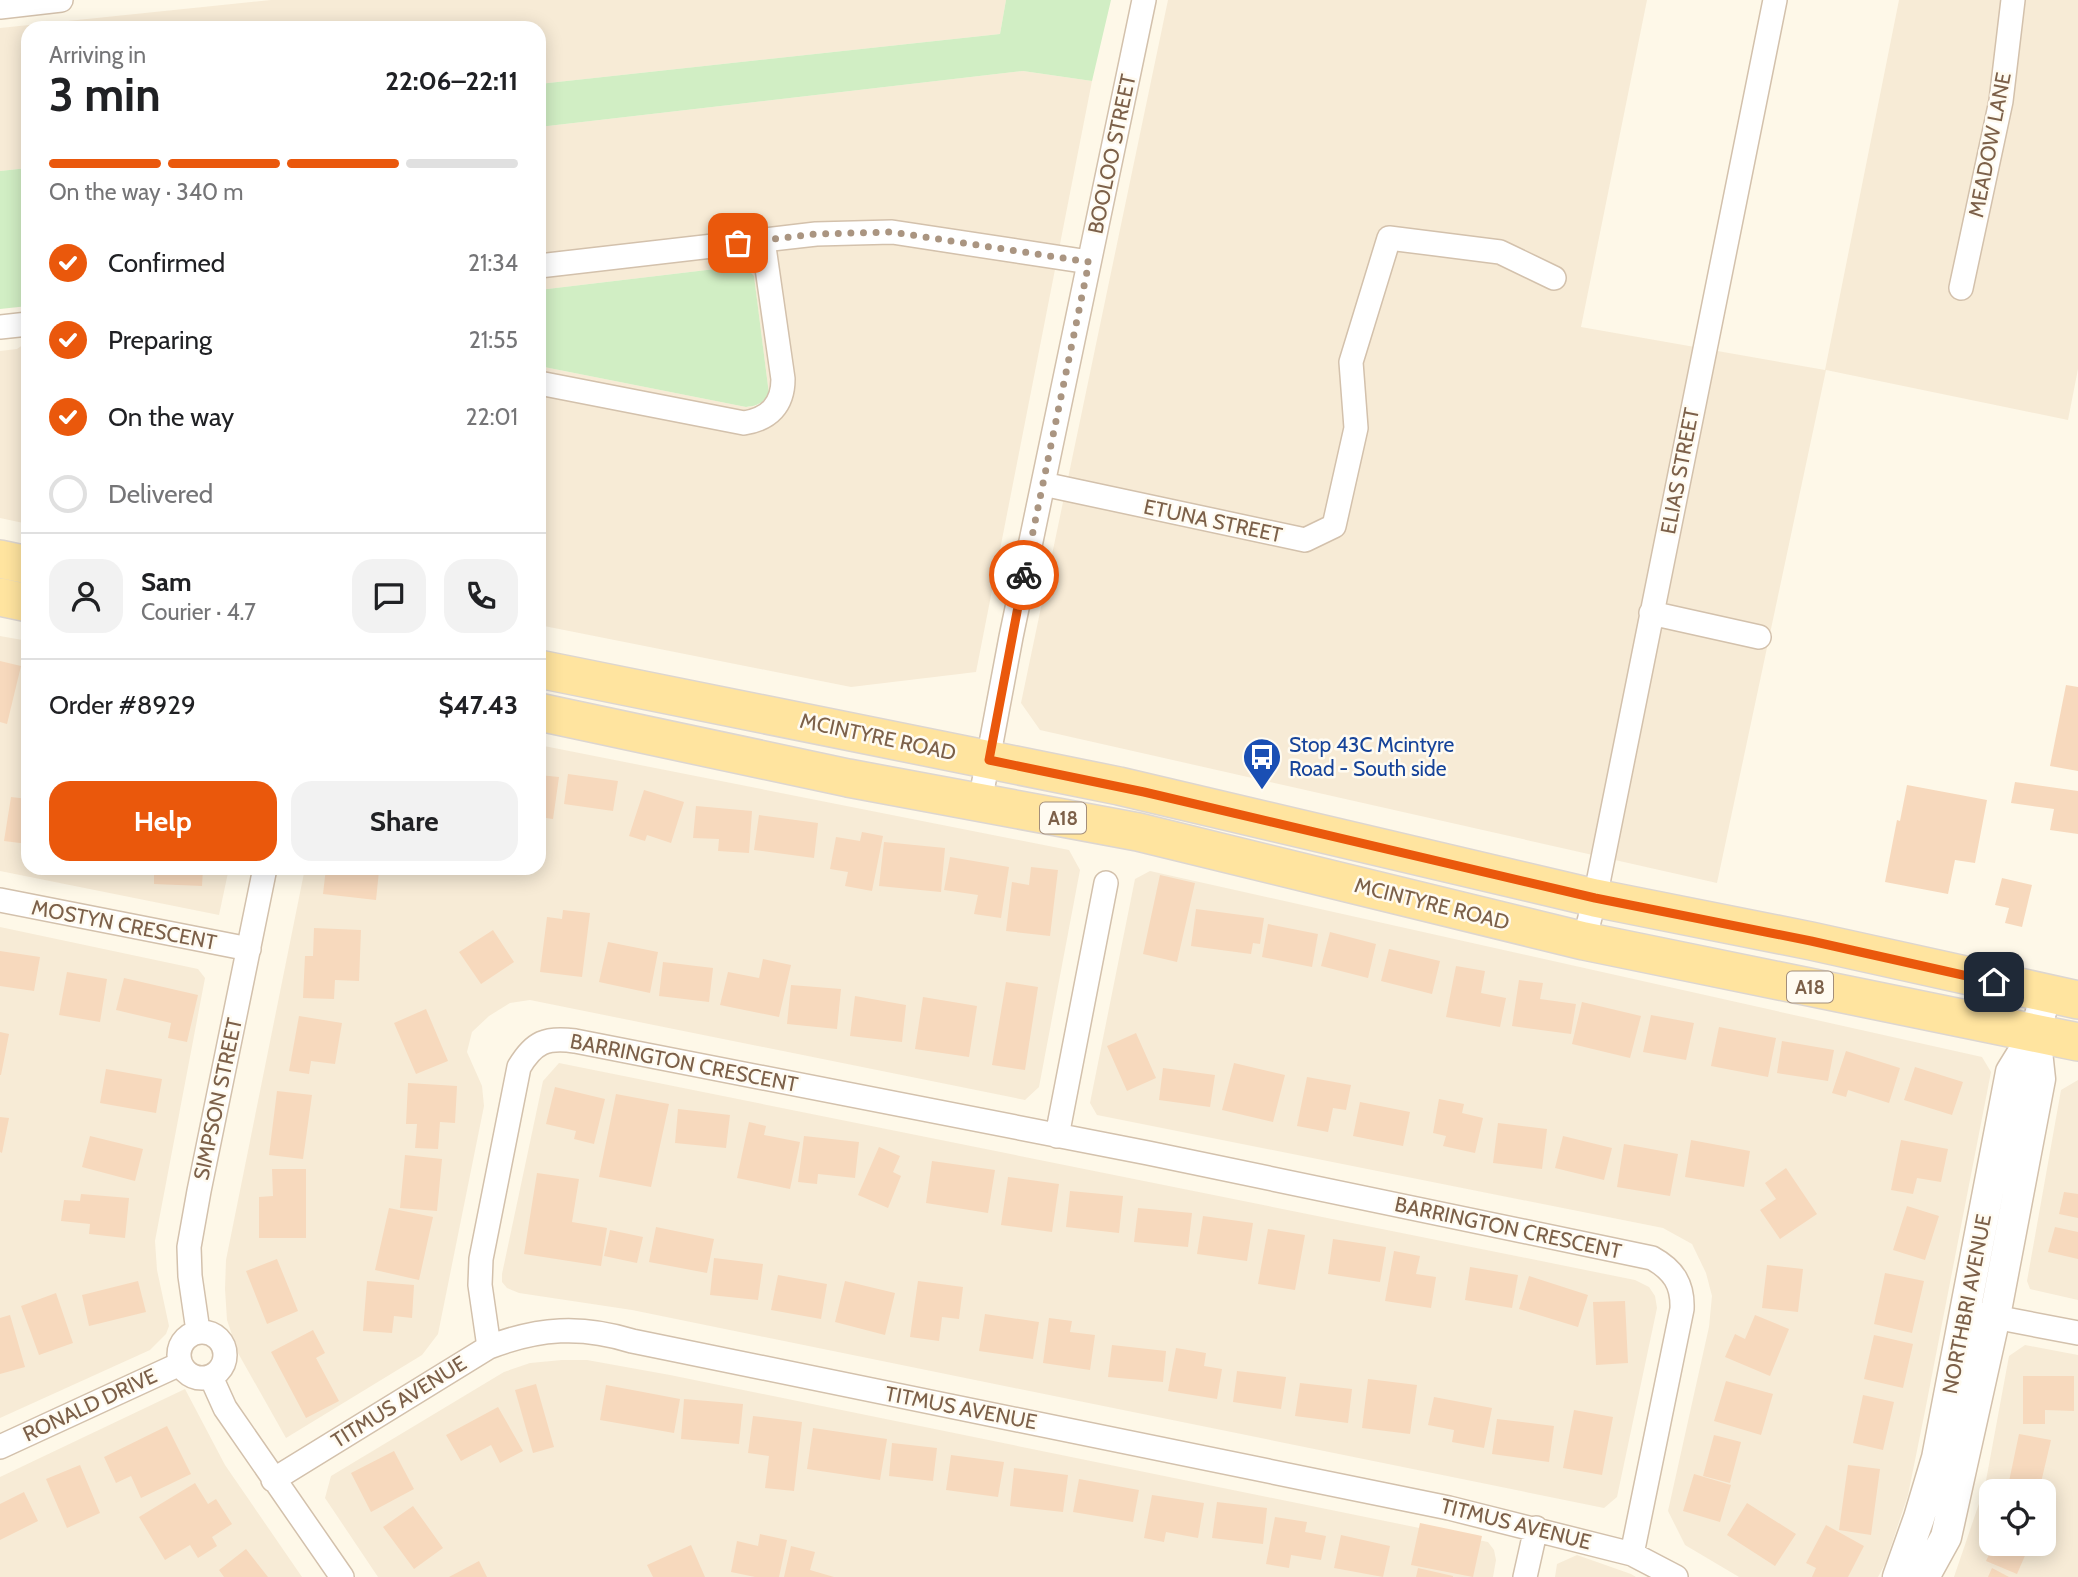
<!DOCTYPE html>
<html lang="en">
<head>
<meta charset="utf-8">
<style>
	body { margin:0; font-family:Cabin,sans-serif; background:#f2f2f2; color:#202124; height:100vh; display:flex; flex-direction:column; font-size:26px; white-space:nowrap }
	* { box-sizing:border-box; margin:0 }
	p { font-size:23px; color:#757577 }
	.icon { flex:none; width:38px; height:38px; fill:none; stroke:currentColor; stroke-width:2; stroke-linecap:round; stroke-linejoin:round }
	.map { position:relative; flex:1; overflow:hidden }
	.side { position:absolute; left:21px; top:21px; width:525px; height:854px; display:flex; flex-direction:column; background:#fff; border-radius:21px; box-shadow:0 4px 18px #0003 }
	.side>* { flex:none }
	.fabs { position:absolute; left:1979px; top:1479px; display:grid; gap:14px }
	.fabs a { display:grid; place-items:center; width:77px; height:77px; border-radius:14px; background:#fff; box-shadow:0 4px 18px #0003; font-size:35px }
	.pin { position:absolute; display:grid; place-items:center; width:60px; height:60px; color:#fff; margin:-30px; border-radius:14px; box-shadow:0 4px 10px #0006 }
	.courier { position:absolute; display:grid; place-items:center; width:70px; height:70px; margin:-35px; border:5px solid #ea580c; border-radius:50%; background:#fff; color:#222; box-shadow:0 2px 9px #0007 }
	.overview em { font-style:normal; font-weight:700 }
	.overview div { display:flex; flex-direction:column-reverse }
	.overview { display:flex; align-items:center; justify-content:space-between; height:119px; padding:0 28px }
	h1 { font-size:46px; font-weight:700; line-height:52px }
	.bar { display:grid; grid-template-columns:repeat(4,1fr); gap:10px 7px; align-content:center; height:84px; padding:0 28px }
	.bar i { height:9px; border-radius:5px; background:#e0e0e0 }
	.bar .current { background:#ea580c }
	.bar p { grid-column:span 4 }
	.line { display:flex; align-items:center; gap:18px; padding:0 28px; border-top:2px solid #e0e0e0 }
	.line div { flex:1 }
	.round { display:grid; place-items:center; flex:none; width:74px; height:74px; border-radius:21px; background:#f2f2f2 }
	ol { padding:0 28px; list-style:none }
	li { display:flex; align-items:center; gap:21px; height:77px }
	li p { margin-inline-start:auto }
	li .icon { padding:7px; border-radius:50%; background:#ea580c; color:#fff; stroke-width:4 }
	li:last-child { color:#757577 }
	li i { width:38px; height:38px; border:4px solid #e0e0e0; border-radius:50% }
	.primary-button { display:flex; gap:14px; margin-top:auto; padding:14px 28px }
	.primary-button a { flex:1; height:80px; border-radius:21px; background:#ea580c; color:#fff; font-size:28px; font-weight:700; line-height:80px; text-align:center }
	.primary-button a+a { background:#f2f2f2; color:#202124 }
	.map>svg:first-child { display:block }
	.residential { fill:#f7ebd6; fill-rule:evenodd }
	.green { fill:#d1eec4 }
	.building { fill:#f7d9bd }
	.lines { fill:none; stroke-linecap:round; stroke-linejoin:round }
	.minor-casing { stroke:#d3c1ac; stroke-width:26 }
	.tertiary-casing { stroke:#d3c1ac; stroke-width:33 }
	.primary-casing { stroke:#ddd6d0; stroke-width:40 }
	.minor { stroke:#fff; stroke-width:23 }
	.tertiary { stroke:#fff; stroke-width:30 }
	.primary { stroke:#ffe49f; stroke-width:37 }
	.done { stroke:#aa9581; stroke-width:7; stroke-dasharray:0 12.6 }
	.route { stroke:#ea580c; stroke-width:9 }
	.labels { text-anchor:middle; stroke-width:5; stroke-linejoin:round; paint-order:stroke }
	.shield { fill:#fffbf1; stroke:#a38e7b; stroke-width:2 }
	.shield-label { font-size:19px; font-weight:bold; fill:#7c6049 }
	.street-label { font-size:21px; fill:#7c6049; stroke:#fffbf1 }
	.transit-label { font-size:21px; fill:#164399; stroke:#fffbf1; text-anchor:start }
</style>
</head>
<body>
<div class="map">
<svg width="2078" height="1577" viewBox="0 0 2078 1577">
	<rect width="100%" height="100%" fill="#fef8e8"/>
	<!-- residential -->
	<path class="residential" d="M271 0H1006L1000 34 539 84V28H28V168L0 171V28Z
		M1168 0H1647L1581 327 1825 370 1899 0H2078V369L2068 420 1826 370 1717 883 1040 730 1021 703Z
		M1023 71 1092 81 976 672 851 687 539 625V366L746 407 756 406 764 402 769 394 754 277 747 269 732 267 539 290V127Z
		M28 341V524L0 518V351L17 349Z
		M0 636 28 641V868H229L219 915 0 871Z
		M539 745 1069 850 1080 870 1039 1087 1025 1100 530 1000 510 1003 489 1016 472 1032 467 1052 482 1086 484 1106 438 1334 422 1355 286 1438 238 1353 227 1320 225 1289 226 1260 305 868H539Z
		M1150 871 1982 1057 1991 1072 1925 1411 1908 1495 1885 1564 1878 1577H1739L1685 1545 1668 1511 1709 1327 1712 1296 1706 1273 1692 1244 1663 1228 1097 1115 1090 1103 1135 879Z
		M0 927 198 969 205 978 155 1241 157 1270 169 1326 166 1334 150 1350 0 1418Z
		M559 1063 1635 1280 1649 1287 1655 1296 1657 1308 1617 1497 1604 1508 632 1310 519 1293 507 1288 502 1282V1274L543 1081Z
		M2078 1080V1300L2030 1289 2027 1281 2061 1090Z
		M2025 1345 2078 1355V1577H1954L1985 1486 2009 1356ZM1992 1491H2044V1544H1992Z
		M562 1360H587L670 1375 1488 1542 1494 1550 1496 1560 1493 1577H378L325 1498 331 1476 504 1372 530 1363Z
		M185 1389 225 1465 302 1577H0V1477Z
		M1577 1555 1631 1574 1636 1577H1555L1557 1564Z"/>
	<!-- green -->
	<path class="green" d="M1006 0H1111L1092 81 1023 71 539 127V84L1000 34Z
		M28 168V306L0 309V171Z
		M732 267 747 269 754 276 769 394C762 404 757 406 746 407L539 366V290Z"/>
	<!-- building -->
	<path class="building" d="M0 661 21 666 7 724 0 722Z
		M26 673H28V718H22Z
		M2066 685 2078 687V771L2050 766Z
		M568 774 618 781 613 811 564 804Z
		M539 775 559 777 553 819 539 817Z
		M2015 782 2078 791V834L2050 830 2054 809 2011 803Z
		M1907 785 1987 800 1975 863 1955 860 1948 894 1885 882 1897 820 1900 821Z
		M644 790 684 802 671 843 647 835 645 841 629 836Z
		M11 797 28 799V844L4 841Z
		M696 806 752 811 749 853 718 851 719 839 693 838Z
		M759 815 818 823 814 858 754 850Z
		M862 832 883 836 872 891 845 886 848 872 830 869 836 837 860 841Z
		M884 842 945 848 941 892 879 886Z
		M950 857 1009 867 1001 918 974 914 978 895 944 890Z
		M1031 867 1058 870 1050 936 1006 931 1012 882 1029 885Z
		M154 868H203L202 886 154 884Z
		M326 868H361L379 871 376 900 323 894Z
		M1160 875 1195 883 1177 962 1143 954Z
		M2002 878 2032 885 2022 927 2005 923 2009 908 1995 905Z
		M1196 909 1264 918 1260 944 1253 943 1251 954 1191 946Z
		M563 910 590 913 582 977 540 972 547 917 562 919Z
		M1268 924 1318 934 1312 967 1262 957Z
		M314 928 361 930 359 981 335 980 334 999 303 998 305 956H313Z
		M493 930 514 962 481 984 459 952Z
		M1330 932 1376 944 1368 978 1321 966Z
		M608 942 658 952 650 993 599 982Z
		M1389 949 1440 961 1432 994 1381 981Z
		M0 951 40 957 34 991 0 986Z
		M763 959 791 965 779 1017 720 1005 728 972 759 978Z
		M663 962 713 968 709 1002 659 996Z
		M1456 966 1485 971 1481 993 1506 998 1500 1027 1446 1017Z
		M67 972 107 979 100 1022 59 1015Z
		M124 978 198 995 187 1042 168 1038 171 1023 116 1010Z
		M1519 980 1543 983 1540 999 1576 1004 1571 1034 1512 1026Z
		M1006 982 1038 987 1025 1070 992 1065Z
		M791 985 841 989 837 1029 787 1024Z
		M855 996 906 1005 902 1042 850 1036Z
		M923 997 977 1006 969 1057 915 1049Z
		M1582 1002 1641 1016 1630 1058 1572 1044Z
		M426 1009 448 1061 416 1074 394 1023Z
		M1651 1015 1694 1023 1686 1060 1643 1052Z
		M299 1016 342 1023 335 1064 311 1061 309 1074 289 1071Z
		M1719 1027 1776 1038 1768 1077 1711 1066Z
		M0 1032 9 1034 1 1075H0Z
		M1136 1033 1156 1078 1127 1091 1107 1046Z
		M1782 1041 1834 1050 1828 1081 1777 1073Z
		M1846 1051 1900 1068 1889 1103 1848 1090 1846 1097 1832 1093Z
		M1234 1063 1285 1075 1273 1122 1222 1110Z
		M1915 1067 1963 1082 1952 1115 1904 1100Z
		M1163 1068 1215 1075 1210 1107 1159 1100Z
		M106 1069 162 1079 156 1113 100 1103Z
		M1307 1077 1351 1085 1346 1110 1333 1108 1328 1132 1297 1126Z
		M408 1083 457 1086 455 1123 440 1122 438 1149 415 1148 417 1124H406Z
		M555 1087 605 1099 594 1144 574 1139 576 1131 546 1124Z
		M277 1091 312 1095 303 1159 269 1155Z
		M616 1094 669 1104 651 1187 599 1177Z
		M1439 1099 1464 1104 1462 1113 1483 1118 1475 1153 1443 1146 1446 1136 1433 1133Z
		M1360 1102 1410 1112 1403 1146 1353 1136Z
		M678 1109 730 1115 726 1148 675 1143Z
		M0 1117 9 1118 2 1153 0 1152Z
		M749 1122 766 1126 764 1135 800 1142 790 1189 737 1178Z
		M1498 1123 1547 1129 1542 1169 1493 1163Z
		M90 1136 143 1149 135 1181 82 1167Z
		M804 1136 859 1142 855 1178 818 1174 817 1184 798 1182Z
		M1563 1136 1612 1148 1604 1180 1555 1168Z
		M1691 1140 1750 1151 1744 1187 1685 1177Z
		M1901 1140 1948 1149 1941 1182 1917 1178 1913 1194 1891 1190Z
		M1624 1144 1678 1154 1670 1196 1617 1187Z
		M879 1147 900 1156 893 1172 901 1176 888 1208 858 1195Z
		M405 1155 442 1159 437 1211 400 1208Z
		M932 1161 995 1170 988 1213 926 1203Z
		M1786 1168 1817 1214 1780 1239 1760 1210 1776 1199 1765 1183Z
		M272 1169H306V1238H259V1197L273 1196Z
		M537 1173 579 1179 572 1222 607 1228 601 1266 524 1254Z
		M1008 1177 1059 1184 1052 1232 1001 1225Z
		M1070 1191 1123 1196 1119 1233 1066 1227Z
		M2064 1192 2078 1194V1218L2059 1214Z
		M81 1194 129 1198 125 1238 89 1234 90 1224 61 1221 64 1200 80 1201Z
		M1907 1206 1939 1216 1925 1260 1893 1250Z
		M389 1208 433 1217 419 1280 375 1270Z
		M1138 1208 1192 1213 1188 1247 1134 1242Z
		M1203 1216 1253 1223 1247 1261 1197 1254Z
		M656 1227 714 1239 707 1273 649 1262Z
		M2055 1227 2078 1232V1259L2048 1252Z
		M1268 1229 1305 1235 1295 1290 1258 1284Z
		M610 1230 643 1237 637 1263 604 1256Z
		M1333 1239 1386 1247 1380 1282 1328 1274Z
		M1394 1251 1420 1256 1416 1274 1436 1277 1431 1308 1385 1301Z
		M714 1258 763 1264 758 1300 710 1295Z
		M277 1259 298 1311 267 1324 246 1271Z
		M1767 1265 1803 1269 1798 1312 1762 1308Z
		M1470 1267 1518 1275 1512 1308 1465 1300Z
		M1885 1273 1924 1281 1912 1333 1874 1324Z
		M778 1275 827 1284 821 1319 771 1310Z
		M1529 1276 1588 1295 1578 1327 1519 1309Z
		M138 1281 146 1312 89 1326 82 1295Z
		M367 1281 414 1285 412 1318 394 1316 392 1333 363 1331Z
		M845 1281 895 1293 885 1335 835 1322Z
		M918 1281 963 1287 959 1319 942 1317 939 1341 910 1337Z
		M56 1293 73 1343 39 1355 21 1306Z
		M1625 1301 1628 1363 1596 1365 1593 1302Z
		M985 1314 1039 1322 1033 1359 979 1351Z
		M10 1315 25 1367 0 1374V1318Z
		M1755 1315 1789 1329 1770 1376 1725 1357 1735 1334 1745 1339Z
		M1049 1318 1072 1321 1070 1332 1095 1335 1090 1370 1043 1363Z
		M313 1330 325 1353 316 1358 339 1401 306 1418 271 1352Z
		M1874 1335 1913 1344 1903 1388 1864 1379Z
		M1112 1345 1166 1351 1163 1382 1108 1377Z
		M1176 1348 1206 1353 1204 1366 1222 1369 1217 1399 1168 1391Z
		M1237 1371 1286 1377 1281 1409 1233 1402Z
		M2023 1376H2074V1411L2045 1410V1424H2023Z
		M1368 1379 1417 1385 1410 1434 1362 1428Z
		M1726 1381 1773 1394 1761 1435 1714 1421Z
		M1300 1383 1352 1389 1348 1423 1295 1416Z
		M536 1384 554 1447 533 1453 515 1390Z
		M606 1385 680 1399 674 1433 600 1420Z
		M1863 1395 1894 1402 1883 1450 1853 1443Z
		M1434 1397 1492 1408 1484 1448 1452 1442 1454 1430 1428 1425Z
		M684 1399 743 1404 739 1444 681 1439Z
		M498 1407 523 1451 500 1463 491 1445 461 1461 446 1435Z
		M1574 1410 1613 1417 1602 1475 1563 1468Z
		M753 1416 802 1422 794 1491 765 1488 769 1456 748 1453Z
		M1497 1419 1554 1426 1549 1462 1492 1454Z
		M167 1426 191 1474 141 1498 131 1476 116 1483 104 1457Z
		M813 1428 887 1439 880 1480 807 1469Z
		M2019 1434 2051 1440 2039 1491H2007Z
		M1714 1435 1741 1442 1730 1483 1703 1476Z
		M892 1443 937 1448 933 1481 889 1476Z
		M394 1451 414 1489 371 1512 351 1473Z
		M951 1455 1004 1462 998 1497 946 1490Z
		M80 1465 100 1513 67 1528 46 1479Z
		M1848 1465 1880 1469 1871 1535 1839 1530Z
		M1014 1468 1068 1475 1063 1512 1010 1506Z
		M1694 1474 1731 1485 1720 1522 1683 1511Z
		M1079 1479 1139 1490 1133 1522 1073 1512Z
		M195 1483 208 1504 216 1499 232 1524 212 1537 217 1546 198 1558 190 1545 165 1560 139 1517Z
		M24 1492 38 1521 0 1540V1504Z
		M1152 1495 1204 1503 1198 1538 1166 1532 1164 1542 1144 1538Z
		M1217 1502 1267 1508 1263 1544 1212 1538Z
		M1747 1503 1796 1534 1775 1566 1727 1535Z
		M413 1506 443 1548 414 1569 383 1527Z
		M1275 1517 1307 1522 1305 1532 1326 1536 1321 1560 1291 1555 1289 1568 1266 1564Z
		M1420 1523 1482 1536 1473 1577 1411 1565Z
		M1826 1525 1864 1546 1848 1577H1812L1816 1568 1806 1563Z
		M760 1534 787 1540 779 1577H755L731 1572 737 1541 758 1546Z
		M1341 1535 1390 1546 1383 1577 1334 1568Z
		M1994 1544H2030L2017 1574 1986 1561Z
		M691 1545 705 1577H653L647 1565Z
		M791 1546 815 1552 810 1570 834 1577H784Z
		M246 1549 268 1577H224L219 1570Z
		M479 1561 487 1577H449Z
		M1418 1568 1453 1576V1577H1416Z
		M1992 1568 2009 1577H1988Z"/>
	<g class="lines">
		<defs>
			<path id="minor" d="M0 7 61 0
				M539 266 816 234 892 232 1089 262
				M1961 288 2001 101 2013 0
				M0 327 28 324
				M539 383 744 423C769 419 783 405 783 379L763 240
				M1043 484 1305 540 1334 526 1356 428 1351 362 1389 238 1500 252 1554 278
				M1651 613 1759 637
				M980 802 1011 637 1144 0
				M0 900 249 949
				M1584 941 1595 898 1775 0
				M1057 1136 1106 883
				M1979 1314 2078 1333
				M198 1331 190 1276 189 1247 199 1191 265 868
				M179 1355a23 23 0 1 1 46 0a23 23 0 1 1-46 0Z
				M489 1347 480 1285 481 1259 519 1067C534 1042 546 1037 575 1041L1148 1153 1652 1258C1674 1270 1683 1285 1682 1309L1632 1554
				M211 1377 225 1408 342 1577
				M0 1447 180 1364
				M273 1480 489 1347C539 1328 581 1325 632 1341L1449 1508 1632 1554 1676 1577
				M1525 1577 1536 1528"/>
			<path id="tertiary" d="M1898 1577 1919 1518 1937 1458 2011 1072 2035 1033 2046 994
				M1924 1577 1946 1537 1995 1316 2040 1079 2035 1033"/>
			<path id="primary" d="M0 559 28 565
				M0 597 28 603
				M539 669 1119 786 1595 898 1811 941 2078 1000
				M539 712 848 778 1138 832 1584 941 2078 1042"/>
		</defs>
		<!-- minor casing -->
		<use href="#minor" class="minor-casing"/>
		<!-- tertiary casing -->
		<use href="#tertiary" class="tertiary-casing"/>
		<!-- primary casing -->
		<use href="#primary" class="primary-casing"/>
		<!-- minor -->
		<use href="#minor" class="minor"/>
		<!-- tertiary -->
		<use href="#tertiary" class="tertiary"/>
		<!-- primary -->
		<use href="#primary" class="primary"/>
	</g>
	<g class="lines">
		<!-- done -->
		<path class="done" d="M738 243 816 234 892 232 1089 262 1024 575"/>
		<!-- route -->
		<path class="route" d="M1024 575 989 760 1144 792 1595 898 1811 941 1994 982"/>
	</g>
	<!-- icons -->
	<defs>
		<symbol id="bus-pin" viewBox="-11 -11 22 30"><path d="M0 17L-7.5 6A9.5 9.5 0 1 1 7.5 6Z" fill="#1a4fb4" stroke="#fffbf1"/><path d="M-5-6H5V4H4V6H2V4H-2V6H-4V4H-5ZM-3.5-4V0h7V-4ZM-3.5 1.2v1.5H-2V1.2ZM2 1.2v1.5H3.5V1.2Z" fill="#fff"/></symbol>
	</defs>
	<g fill-rule="evenodd">
		<use href="#bus-pin" x="1240" y="735" width="44" height="60"/>
	</g>
	<g class="labels">
		<!-- shield labels -->
		<g class="shield">
			<rect x="1040" y="802.5" width="46" height="31" rx="5"/>
			<rect x="1787" y="971.5" width="46" height="31" rx="5"/>
		</g>
		<g class="shield-label">
			<text x="1063" y="825">A18</text>
			<text x="1810" y="994">A18</text>
		</g>
		<!-- street labels -->
		<g class="street-label">
			<text transform="translate(1990 145) rotate(-79)" y="7">MEADOW LANE</text>
			<text transform="translate(1112 154) rotate(-78)" y="7">BOOLOO STREET</text>
			<text transform="translate(1680 471) rotate(-79)" y="7">ELIAS STREET</text>
			<text transform="translate(1213 521) rotate(12)" y="7">ETUNA STREET</text>
			<text transform="translate(878 737) rotate(12)" y="7">MCINTYRE ROAD</text>
			<text transform="translate(1432 904) rotate(14)" y="7">MCINTYRE ROAD</text>
			<text transform="translate(124 925) rotate(11)" y="7">MOSTYN CRESCENT</text>
			<text transform="translate(684 1063) rotate(11)" y="7">BARRINGTON CRESCENT</text>
			<text transform="translate(218 1099) rotate(-78)" y="7">SIMPSON STREET</text>
			<text transform="translate(1508 1228) rotate(12)" y="7">BARRINGTON CRESCENT</text>
			<text transform="translate(1967 1304) rotate(-79)" y="7">NORTHBRI AVENUE</text>
			<text transform="translate(399 1402) rotate(-32)" y="7">TITMUS AVENUE</text>
			<text transform="translate(90 1405) rotate(-25)" y="7">RONALD DRIVE</text>
			<text transform="translate(961 1408) rotate(11)" y="7">TITMUS AVENUE</text>
			<text transform="translate(1516 1524) rotate(14)" y="7">TITMUS AVENUE</text>
		</g>
		<!-- transit labels -->
		<g class="transit-label">
			<text x="1289" y="752">Stop 43C Mcintyre<tspan x="1289" dy="24">Road - South side</tspan></text>
		</g>
	</g>
</svg>
<div class="fabs">
<a><svg class="icon" aria-label="locate" viewBox="0 0 24 24"><circle cx="12" cy="12" r="6"/><path d="M12 2v4M12 18v4M2 12h4M18 12h4"/></svg></a>
</div>
<div class="pin" style="left:738px;top:243px;background:#ea580c"><svg class="icon" aria-label="bag" viewBox="0 0 24 24"><path d="M5 8h14l-1 12H6zM9 8a3 3 0 0 1 6 0"/></svg></div>
<div class="pin" style="left:1994px;top:982px;background:#1f2937"><svg class="icon" aria-label="home" viewBox="0 0 24 24"><path d="M3 11l9-7 9 7M6 9v11h12V9"/></svg></div>
<div class="courier" style="left:1024px;top:575px"><svg class="icon" aria-label="bike" viewBox="0 0 24 24"><circle cx="6" cy="16" r="4"/><circle cx="18" cy="16" r="4"/><path d="M6 16l4-8h5l3 8M10 8l3 8H6M13 5h3"/></svg></div>
<section class="side">
<div class="overview"><div><h1>3 min</h1><p>Arriving in</p></div><em>22:06–22:11</em></div>
<div class="bar"><i class="current"></i><i class="current"></i><i class="current"></i><i></i><p>On the way · 340 m</p></div>
<ol>
<li><svg class="icon" aria-label="check" viewBox="0 0 24 24"><path d="M5 12l5 5 9-10"/></svg>Confirmed<p>21:34</p></li>
<li><svg class="icon" aria-label="check" viewBox="0 0 24 24"><path d="M5 12l5 5 9-10"/></svg>Preparing<p>21:55</p></li>
<li><svg class="icon" aria-label="check" viewBox="0 0 24 24"><path d="M5 12l5 5 9-10"/></svg>On the way<p>22:01</p></li>
<li><i></i>Delivered</li>
</ol>
<div class="line" style="height:126px"><a class="round"><svg class="icon" aria-label="person" viewBox="0 0 24 24"><circle cx="12" cy="8" r="4"/><path d="M4 21q1-7 8-7t8 7"/></svg></a><div><b>Sam</b><p>Courier · 4.7</p></div><a class="round"><svg class="icon" aria-label="chat" viewBox="0 0 24 24"><path d="M4 5h16v11H9l-5 4z"/></svg></a><a class="round"><svg class="icon" aria-label="phone" viewBox="0 0 24 24"><path d="M5 4h4l2 5-3 2q2 4 5 5l2-3 5 2v4C11 20 4 13 5 4z"/></svg></a></div>
<div class="line" style="height:91px"><div>Order #8929</div><b>$47.43</b></div>
<div class="primary-button"><a>Help</a><a>Share</a></div>
</section>
</div>
</body>
</html>
